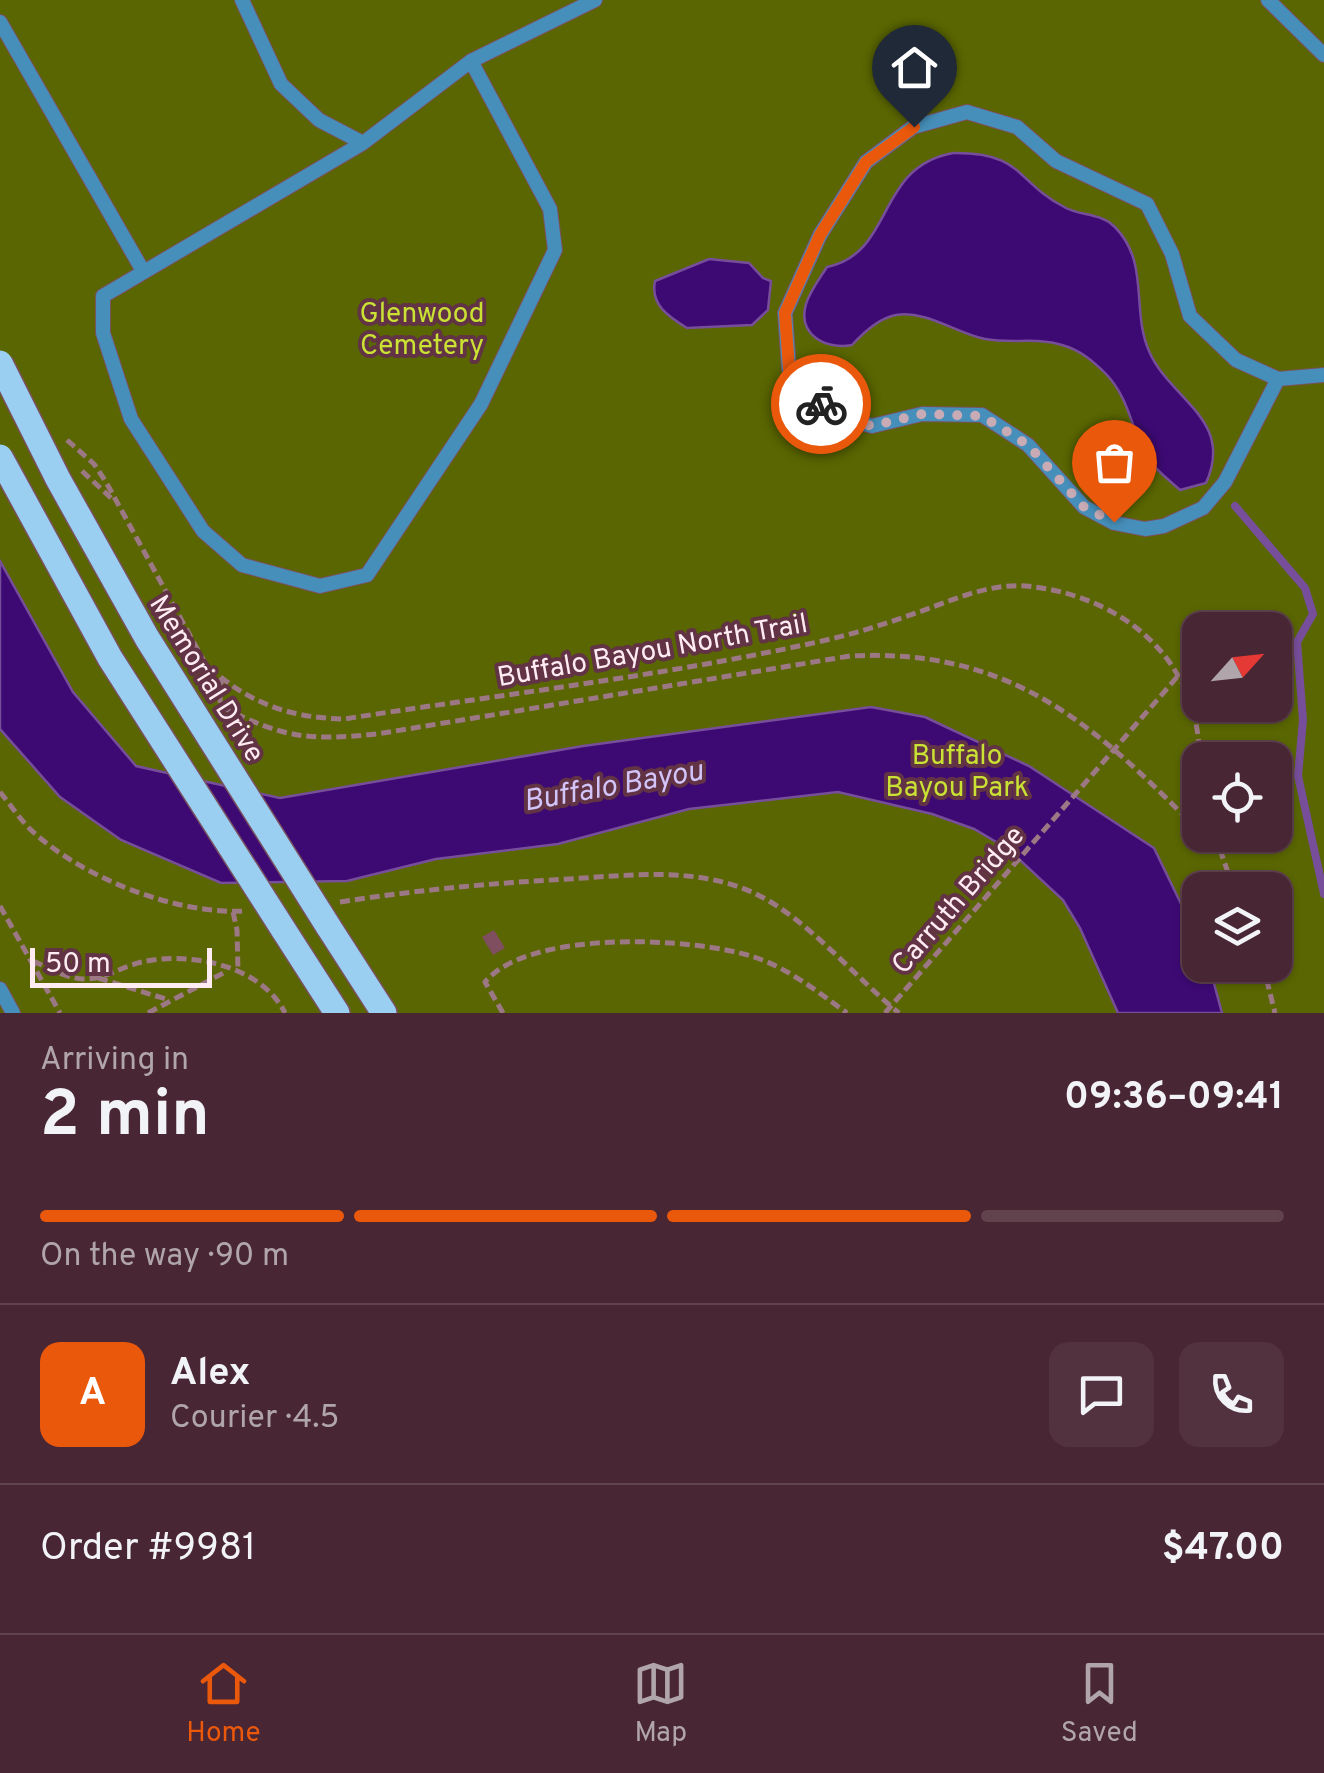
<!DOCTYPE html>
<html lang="en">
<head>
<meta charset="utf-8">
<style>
	body { margin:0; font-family:Overpass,sans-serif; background:#53323f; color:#f1f3f6; height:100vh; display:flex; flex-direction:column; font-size:38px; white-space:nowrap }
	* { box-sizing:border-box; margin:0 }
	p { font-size:32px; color:#b1a5ac }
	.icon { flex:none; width:55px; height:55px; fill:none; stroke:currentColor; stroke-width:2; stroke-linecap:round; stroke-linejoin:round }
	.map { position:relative; height:1013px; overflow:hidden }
	.details { display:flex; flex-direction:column; background:#492633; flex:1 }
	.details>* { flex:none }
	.needle { width:65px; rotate:63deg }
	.fabs { position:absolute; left:1182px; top:612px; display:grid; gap:20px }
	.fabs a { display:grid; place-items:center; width:110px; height:110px; border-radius:20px; background:#492633; box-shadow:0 2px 8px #0004,0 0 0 2px #61434e; font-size:50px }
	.scale { position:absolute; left:30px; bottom:25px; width:182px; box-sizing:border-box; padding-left:10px; border:5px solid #ffecf2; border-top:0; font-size:28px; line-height:35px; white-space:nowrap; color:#ffecf2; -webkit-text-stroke:8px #613344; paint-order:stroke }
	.pin { position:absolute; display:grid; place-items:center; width:85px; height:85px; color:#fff; margin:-102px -42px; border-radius:50% 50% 50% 0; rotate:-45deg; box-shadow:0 0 10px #0007 }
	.pin .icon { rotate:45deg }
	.courier { position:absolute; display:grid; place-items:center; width:100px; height:100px; margin:-50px; border:8px solid #ea580c; border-radius:50%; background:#fff; color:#222; box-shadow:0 2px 12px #0007 }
	.headline em { font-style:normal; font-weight:700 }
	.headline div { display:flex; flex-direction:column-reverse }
	.headline { display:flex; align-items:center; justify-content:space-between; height:170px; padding:0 40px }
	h1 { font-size:65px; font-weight:700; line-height:75px }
	.bar { display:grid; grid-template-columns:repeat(4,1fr); gap:15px 10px; align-content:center; height:120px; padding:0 40px }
	.bar i { height:12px; border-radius:8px; background:#61434e }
	.bar .selected { background:#ea580c }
	.bar p { grid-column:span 4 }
	.line { display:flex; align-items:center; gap:25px; padding:0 40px; border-top:2px solid #61434e }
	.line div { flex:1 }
	.round { display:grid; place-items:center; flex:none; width:105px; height:105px; border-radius:20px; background:#53323f }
	.dock { display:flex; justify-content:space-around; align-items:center; height:140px; border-top:2px solid #61434e; background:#492633; font-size:28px; color:#b1a5ac }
	.dock a { display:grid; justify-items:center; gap:5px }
	.dock .selected { color:#ea580c }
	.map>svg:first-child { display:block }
	.green { fill:#5a6601; fill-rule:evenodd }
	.water { fill:#3d0a74; stroke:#774e9a; stroke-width:2.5 }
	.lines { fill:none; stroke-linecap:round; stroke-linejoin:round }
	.stream { stroke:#774e9a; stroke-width:8 }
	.building { fill:#7f4e5f }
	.lane-casing { stroke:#7a5160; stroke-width:16 }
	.primary-casing { stroke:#7a5160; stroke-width:28 }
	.path { stroke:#9c7885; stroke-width:5; stroke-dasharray:10 5; stroke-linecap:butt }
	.lane { stroke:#468fba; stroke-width:14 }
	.primary { stroke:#9acff2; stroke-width:25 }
	.primary-bridge-casing { stroke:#7a5160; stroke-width:28; stroke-linecap:butt }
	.primary-bridge { stroke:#9acff2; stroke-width:25 }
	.done { stroke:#c8abb5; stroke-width:10; stroke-dasharray:0 18 }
	.route { stroke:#ea580c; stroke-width:12 }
	.labels { text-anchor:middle; stroke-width:8; stroke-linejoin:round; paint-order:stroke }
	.park-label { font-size:28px; fill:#cae234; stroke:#613344 }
	.street-label { font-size:28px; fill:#ffecf2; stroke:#613344 }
	.water-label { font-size:30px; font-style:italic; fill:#d2c3f8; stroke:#613344 }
</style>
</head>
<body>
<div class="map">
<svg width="1324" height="1013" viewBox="0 0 1324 1013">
	<rect width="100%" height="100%" fill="#613344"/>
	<!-- green -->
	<path class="green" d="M0 0H1324V1013H0ZM1200 630H1275V705H1200ZM1200 760H1275V835H1200ZM1200 890H1275V965H1200Z"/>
	<!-- water -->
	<path class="water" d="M953 153C1024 152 1015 182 1066 208 1082 216 1101 213 1115 227 1150 263 1131 310 1149 351 1169 399 1235 419 1206 483L1180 490C1169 480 1155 470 1147 457 1131 430 1130 399 1106 374 1093 361 1080 350 1062 345 1036 337 1011 344 985 339 956 333 926 310 896 315 879 318 863 333 852 345 826 350 797 335 806 304 810 291 820 278 827 267 895 253 875 167 953 153Z
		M709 259 749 263 763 278 771 281 768 310 752 325 687 328C669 317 650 305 655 281Z
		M0 561 73 692 136 766 280 798 583 746 871 707 925 717 1029 766 1154 848 1200 943V965H1209L1222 1013H1118L1080 928 1063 900 1008 849 974 829 932 814 838 792 689 809 558 844 436 859 347 881 221 883 121 840 60 797 0 729Z"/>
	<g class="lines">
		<!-- stream -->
		<path class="stream" d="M1235 506 1305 588 1313 614 1297 642 1303 720 1298 776 1324 894"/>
	</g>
	<!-- building -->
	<path class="building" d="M494 930 505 948 493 955 482 937Z"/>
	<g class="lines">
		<defs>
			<path id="lane" d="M242 0 281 84 319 120 363 143
				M1268 0 1324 55
				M0 22 143 271
				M471 61 550 209 555 250 481 404 367 575 320 586 242 565 203 531 131 419 103 333V296L363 143 471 61 595 0
				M1278 379 1225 482 1203 508 1164 526 1145 529 1114 523 1084 507 1028 445 982 415 922 414 872 426 831 415 789 369 785 313 820 235 866 162 913 127 967 112 1017 127 1056 161 1147 204 1172 254 1190 316 1236 360 1278 379 1324 375
				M0 989 13 1013"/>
			<path id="primary" d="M328 926 384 1013
				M283 929 337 1013"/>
		</defs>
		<!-- lane casing -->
		<use href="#lane" class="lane-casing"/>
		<!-- primary casing -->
		<use href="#primary" class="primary-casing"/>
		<!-- path -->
		<path class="path" d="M67 440 94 464 106 482 205 663C245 702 289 718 344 719 504 694 665 676 822 641 854 634 885 624 916 613 951 601 988 583 1026 586 1102 593 1174 637 1194 715 1198 730 1199 745 1201 760
			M82 471 111 498
			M221 678 220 706C284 738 306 741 377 734L850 656C1002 648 1086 716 1187 819L1200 824
			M0 792C10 804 19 818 30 829 80 877 176 915 245 911
			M1215 835 1234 890
			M340 902C417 890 492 883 569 879 633 875 699 866 758 895 807 919 856 978 899 1013
			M0 906 60 1013
			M233 912 237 930 238 971
			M33 961C49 968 65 978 83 979 103 980 123 966 142 962 191 951 262 966 285 1013
			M1263 965 1275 1013
			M98 978 169 1000
			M148 1013 227 971
			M503 1013 485 982C529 929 694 937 754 957 788 968 818 992 847 1013
			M885 1013 1178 676"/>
		<!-- lane -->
		<use href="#lane" class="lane"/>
		<!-- primary -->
		<use href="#primary" class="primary"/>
		<defs>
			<path id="primary-bridge" d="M0 363 58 479 147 638 328 926
				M0 457 110 658 283 929"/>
		</defs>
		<!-- primary-bridge casing -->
		<use href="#primary-bridge" class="primary-bridge-casing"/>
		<!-- primary-bridge -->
		<use href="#primary-bridge" class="primary-bridge"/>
	</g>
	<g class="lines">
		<!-- done -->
		<path class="done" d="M821 404 831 415 872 426 922 414 982 416 1028 445 1084 507 1114 522"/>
		<!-- route -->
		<path class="route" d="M821 404 789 369 785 313 820 235 866 162 914 127"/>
	</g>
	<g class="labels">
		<!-- park labels -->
		<g class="park-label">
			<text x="422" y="322">Glenwood<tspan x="422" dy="32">Cemetery</tspan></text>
			<text x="957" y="764">Buffalo<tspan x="957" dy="32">Bayou Park</tspan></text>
		</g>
		<!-- street labels -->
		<g class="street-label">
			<text transform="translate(652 649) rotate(-10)" y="10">Buffalo Bayou North Trail</text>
			<text transform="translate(208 678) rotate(58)" y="10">Memorial Drive</text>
			<text transform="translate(957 899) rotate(-49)" y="10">Carruth Bridge</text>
		</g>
		<!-- water labels -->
		<g class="water-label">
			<text transform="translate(613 785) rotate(-10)" y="10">Buffalo Bayou</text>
		</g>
	</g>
</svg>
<div class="fabs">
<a><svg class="needle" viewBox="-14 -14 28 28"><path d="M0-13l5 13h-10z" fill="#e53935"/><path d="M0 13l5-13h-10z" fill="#b1a5ac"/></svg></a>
<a><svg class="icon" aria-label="locate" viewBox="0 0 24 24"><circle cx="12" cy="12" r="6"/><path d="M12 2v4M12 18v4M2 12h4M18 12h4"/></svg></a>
<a><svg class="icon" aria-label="layers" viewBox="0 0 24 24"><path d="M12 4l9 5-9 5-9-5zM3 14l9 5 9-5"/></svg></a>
</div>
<div class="scale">50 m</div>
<div class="pin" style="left:1114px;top:522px;background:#ea580c"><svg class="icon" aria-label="bag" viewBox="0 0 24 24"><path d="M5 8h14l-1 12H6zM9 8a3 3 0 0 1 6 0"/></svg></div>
<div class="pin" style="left:914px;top:127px;background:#1f2937"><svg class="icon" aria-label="home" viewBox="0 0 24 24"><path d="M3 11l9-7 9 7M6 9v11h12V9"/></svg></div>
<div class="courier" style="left:821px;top:404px"><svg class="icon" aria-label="bike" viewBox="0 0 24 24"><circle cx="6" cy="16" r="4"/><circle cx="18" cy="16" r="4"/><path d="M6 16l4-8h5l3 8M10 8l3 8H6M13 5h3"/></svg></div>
</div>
<section class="details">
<div class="headline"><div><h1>2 min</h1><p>Arriving in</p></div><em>09:36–09:41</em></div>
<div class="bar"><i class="selected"></i><i class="selected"></i><i class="selected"></i><i></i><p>On the way · 90 m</p></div>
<div class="line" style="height:180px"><b class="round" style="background:#ea580c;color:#fff">A</b><div><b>Alex</b><p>Courier · 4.5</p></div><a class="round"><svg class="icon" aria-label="chat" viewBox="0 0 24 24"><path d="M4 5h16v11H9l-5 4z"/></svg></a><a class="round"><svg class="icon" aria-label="phone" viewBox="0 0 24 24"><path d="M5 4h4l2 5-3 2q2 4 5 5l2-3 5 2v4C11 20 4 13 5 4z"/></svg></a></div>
<div class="line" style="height:130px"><div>Order #9981</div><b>$47.00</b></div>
</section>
<nav class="dock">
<a class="selected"><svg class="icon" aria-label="home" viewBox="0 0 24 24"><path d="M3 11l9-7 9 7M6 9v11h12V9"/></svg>Home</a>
<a><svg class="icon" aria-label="map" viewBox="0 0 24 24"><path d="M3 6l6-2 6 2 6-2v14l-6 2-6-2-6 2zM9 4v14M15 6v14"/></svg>Map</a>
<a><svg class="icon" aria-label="saved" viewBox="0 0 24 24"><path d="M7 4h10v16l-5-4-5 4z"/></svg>Saved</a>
</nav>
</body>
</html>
